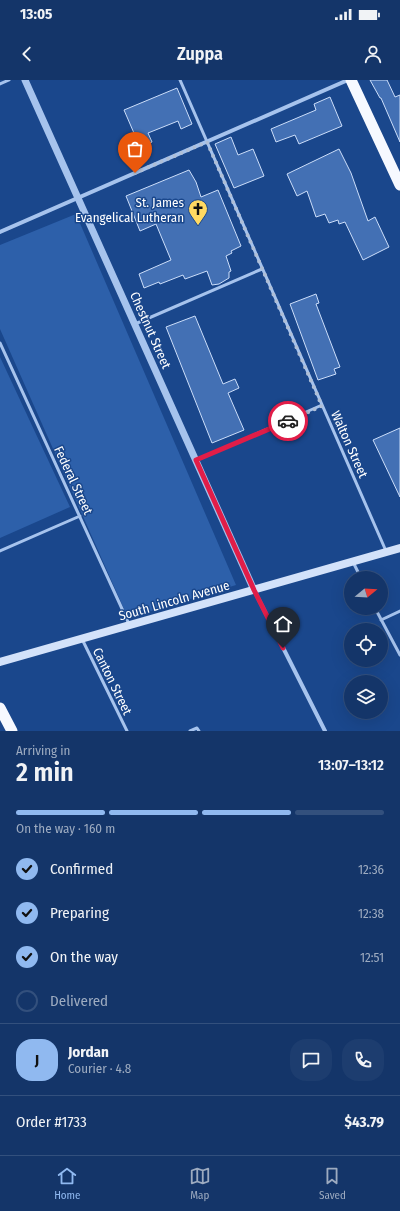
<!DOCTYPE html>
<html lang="en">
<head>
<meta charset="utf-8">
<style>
	body { margin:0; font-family:"Fira Sans Condensed",sans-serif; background:#1d3d6f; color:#f1f3f6; height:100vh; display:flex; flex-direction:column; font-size:15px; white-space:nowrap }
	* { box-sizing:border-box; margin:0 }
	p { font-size:13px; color:#9dabc0 }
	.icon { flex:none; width:22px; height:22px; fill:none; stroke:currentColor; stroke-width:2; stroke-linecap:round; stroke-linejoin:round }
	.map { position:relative; height:651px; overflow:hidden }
	.drawer { display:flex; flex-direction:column; background:#143569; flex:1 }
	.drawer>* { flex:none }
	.needle { width:26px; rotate:72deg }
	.buttons { position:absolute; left:344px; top:491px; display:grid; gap:8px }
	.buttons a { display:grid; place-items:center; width:44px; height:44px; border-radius:50%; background:#143569; box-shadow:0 4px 16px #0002,0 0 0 1px #33507d; font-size:20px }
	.pin { position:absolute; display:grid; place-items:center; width:34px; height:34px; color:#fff; margin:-41px -17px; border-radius:50% 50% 50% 0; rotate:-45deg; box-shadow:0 0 4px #0007 }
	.pin .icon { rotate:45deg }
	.courier { position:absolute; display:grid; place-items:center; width:40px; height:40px; margin:-20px; border:3px solid #e11d48; border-radius:50%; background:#fff; color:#222; box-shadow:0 1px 5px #0007 }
	.head em { font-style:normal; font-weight:600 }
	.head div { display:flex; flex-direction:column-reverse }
	.head { display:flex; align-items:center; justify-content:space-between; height:68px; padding:0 16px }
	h1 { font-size:26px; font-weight:600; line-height:30px }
	.bar { display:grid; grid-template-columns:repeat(4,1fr); gap:6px 4px; align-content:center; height:48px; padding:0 16px }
	.bar i { height:5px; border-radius:3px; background:#33507d }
	.bar .selected { background:#90b9f0 }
	.bar p { grid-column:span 4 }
	.line { display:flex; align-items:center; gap:10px; padding:0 16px; border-top:1px solid #33507d }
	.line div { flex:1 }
	.round { display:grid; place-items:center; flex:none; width:42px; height:42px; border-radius:16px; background:#1d3d6f }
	ol { padding:0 16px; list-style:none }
	li { display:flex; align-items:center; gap:12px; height:44px }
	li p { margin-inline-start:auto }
	li .icon { padding:4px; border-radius:50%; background:#90b9f0; color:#111; stroke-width:4 }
	li:last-child { color:#9dabc0 }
	li i { width:22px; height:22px; border:2px solid #33507d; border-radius:50% }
	.status { display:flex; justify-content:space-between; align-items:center; height:28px; padding:0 20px; background:#143569; direction:ltr }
	.status svg { height:11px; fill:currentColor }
	header { display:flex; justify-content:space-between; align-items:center; height:52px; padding:0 16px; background:#143569; font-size:18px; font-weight:600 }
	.dock { display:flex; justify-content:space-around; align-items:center; height:56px; border-top:1px solid #33507d; background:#143569; font-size:11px; color:#9dabc0 }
	.dock a { display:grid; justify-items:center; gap:2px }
	.dock .selected { color:#90b9f0 }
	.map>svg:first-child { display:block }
	.green { fill:#2d60aa }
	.building { fill:#4370b4; stroke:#ccdefa }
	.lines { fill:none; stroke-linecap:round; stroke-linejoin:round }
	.service { stroke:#a6c3ed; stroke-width:3 }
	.minor { stroke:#a6c3ed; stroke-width:4 }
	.tertiary { stroke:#a6c3ed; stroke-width:7 }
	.secondary { stroke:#d3e2fa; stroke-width:8 }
	.trunk { stroke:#f6f9ff; stroke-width:11 }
	.done { stroke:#afbfd7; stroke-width:4; stroke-dasharray:0 7.2 }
	.route { stroke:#e11d48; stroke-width:5 }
	.labels { text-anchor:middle; stroke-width:3; stroke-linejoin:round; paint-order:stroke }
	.poi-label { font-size:13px; fill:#fff; stroke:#1a478c; text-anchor:end }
	.street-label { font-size:13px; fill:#fff; stroke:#1a478c }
</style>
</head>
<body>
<div class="status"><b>13:05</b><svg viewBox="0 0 49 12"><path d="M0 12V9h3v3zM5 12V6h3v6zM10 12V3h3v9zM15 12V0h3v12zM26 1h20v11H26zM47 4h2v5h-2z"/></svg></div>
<header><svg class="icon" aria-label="back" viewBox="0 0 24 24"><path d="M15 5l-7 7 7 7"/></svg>Zuppa<svg class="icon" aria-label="person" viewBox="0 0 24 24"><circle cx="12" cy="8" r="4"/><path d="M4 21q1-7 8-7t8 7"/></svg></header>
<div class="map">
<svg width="400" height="651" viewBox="0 0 400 651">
	<rect width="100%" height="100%" fill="#1a478c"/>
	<!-- green -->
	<path class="green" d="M76 134 236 505 128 538 0 249V165Z
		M0 277 70 427 0 458Z"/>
	<!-- building -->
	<path class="building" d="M370 0H387L395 17 400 15V62L381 18H380Z
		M177 8 192 44 181 49 178 41 148 53 152 62 140 67 124 30Z
		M330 17 342 46 299 64 295 55 276 62 271 49 316 30 314 24Z
		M231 57 238 75 253 69 264 96 234 108 215 64Z
		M339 69 351 93 368 141 375 137 389 167 363 180 345 142 339 144 338 140 329 143 325 134 316 137 307 111 297 116 287 94Z
		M189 90 196 102 201 117 218 110 241 166 231 171 232 173 226 176 231 191 229 192V198L219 204 212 205 207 191 185 199 183 195 160 204 159 202 144 208 139 194 171 180 156 144 140 151 126 116Z
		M316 214 319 223 316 224 340 287 334 289 336 294 318 300 290 224Z
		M195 236 223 304 235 299 239 308 228 313 244 350 212 363 166 247Z
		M400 348V417L373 360Z"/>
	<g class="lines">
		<!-- service -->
		<path class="service" d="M180 0 386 471
			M0 4 9 0
			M135 244 262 189
			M0 263 129 544
			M197 380 322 325
			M0 471 80 436
			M353 482 361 498
			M375 528 400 575
			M381 540 400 531
			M82 559 127 651
			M190 651 197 648 199 651"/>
		<!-- minor -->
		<path class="minor" d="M0 152 348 0
			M254 510 325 651"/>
		<!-- tertiary -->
		<path class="tertiary" d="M25 0 254 510"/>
		<!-- secondary -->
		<path class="secondary" d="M0 582 400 468"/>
		<!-- trunk -->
		<path class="trunk" d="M351 0 400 105
			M0 628 12 651"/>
	</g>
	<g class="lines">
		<!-- done -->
		<path class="done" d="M135 93 207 62 322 326 288 341"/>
		<!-- route -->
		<path class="route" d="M283 568 254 510 196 380 288 341"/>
	</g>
	<!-- icons -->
	<defs>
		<symbol id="church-pin" viewBox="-11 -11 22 30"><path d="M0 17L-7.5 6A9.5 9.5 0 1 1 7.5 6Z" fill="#ffd962" stroke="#1a478c"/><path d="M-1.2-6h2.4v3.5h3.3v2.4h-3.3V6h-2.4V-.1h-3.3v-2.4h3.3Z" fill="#111"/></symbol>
	</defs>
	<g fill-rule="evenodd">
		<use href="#church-pin" x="187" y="118" width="22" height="30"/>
	</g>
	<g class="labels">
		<!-- poi labels -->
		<g class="poi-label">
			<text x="184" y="127">St. James<tspan x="184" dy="15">Evangelical Lutheran</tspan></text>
		</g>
		<!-- street labels -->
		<g class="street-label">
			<text transform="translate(151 250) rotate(66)" y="5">Chestnut Street</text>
			<text transform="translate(350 364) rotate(66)" y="5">Walton Street</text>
			<text transform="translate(74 400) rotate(65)" y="5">Federal Street</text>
			<text transform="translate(174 520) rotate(-16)" y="5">South Lincoln Avenue</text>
			<text transform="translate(113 601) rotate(64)" y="5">Canton Street</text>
		</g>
	</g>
</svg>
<div class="buttons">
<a><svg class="needle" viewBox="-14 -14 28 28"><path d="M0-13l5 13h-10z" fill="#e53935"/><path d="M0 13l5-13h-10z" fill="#9dabc0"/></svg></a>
<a><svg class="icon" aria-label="locate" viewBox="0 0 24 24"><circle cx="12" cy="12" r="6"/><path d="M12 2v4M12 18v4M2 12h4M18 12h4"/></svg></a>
<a><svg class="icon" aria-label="layers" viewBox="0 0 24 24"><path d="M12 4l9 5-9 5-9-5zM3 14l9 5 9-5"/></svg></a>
</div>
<div class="pin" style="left:135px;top:93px;background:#ea580c"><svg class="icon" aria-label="bag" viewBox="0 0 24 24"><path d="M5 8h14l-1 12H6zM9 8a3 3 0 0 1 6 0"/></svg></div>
<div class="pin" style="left:283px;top:568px;background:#1f2937"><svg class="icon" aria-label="home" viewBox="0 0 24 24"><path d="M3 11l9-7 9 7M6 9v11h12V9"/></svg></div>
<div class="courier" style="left:288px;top:341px"><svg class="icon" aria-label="car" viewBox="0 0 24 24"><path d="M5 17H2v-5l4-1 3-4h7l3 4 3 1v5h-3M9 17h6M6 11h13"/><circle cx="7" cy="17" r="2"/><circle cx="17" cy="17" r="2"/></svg></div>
</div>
<section class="drawer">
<div class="head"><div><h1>2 min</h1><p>Arriving in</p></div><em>13:07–13:12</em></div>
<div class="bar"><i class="selected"></i><i class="selected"></i><i class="selected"></i><i></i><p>On the way · 160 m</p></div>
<ol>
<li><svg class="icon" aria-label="check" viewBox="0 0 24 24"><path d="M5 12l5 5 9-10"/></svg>Confirmed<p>12:36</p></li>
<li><svg class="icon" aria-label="check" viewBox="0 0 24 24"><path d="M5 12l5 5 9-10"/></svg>Preparing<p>12:38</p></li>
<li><svg class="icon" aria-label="check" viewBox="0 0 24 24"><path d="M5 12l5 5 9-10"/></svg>On the way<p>12:51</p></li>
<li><i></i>Delivered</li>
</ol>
<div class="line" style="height:72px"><b class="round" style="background:#90b9f0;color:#111">J</b><div><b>Jordan</b><p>Courier · 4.8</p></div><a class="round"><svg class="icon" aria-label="chat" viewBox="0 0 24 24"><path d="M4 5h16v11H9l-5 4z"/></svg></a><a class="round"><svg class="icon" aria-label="phone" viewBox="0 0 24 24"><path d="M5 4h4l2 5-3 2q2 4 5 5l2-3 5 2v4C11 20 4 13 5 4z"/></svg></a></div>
<div class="line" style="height:52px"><div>Order #1733</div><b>$43.79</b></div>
</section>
<nav class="dock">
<a class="selected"><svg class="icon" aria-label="home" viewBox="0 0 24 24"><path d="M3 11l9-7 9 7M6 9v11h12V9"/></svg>Home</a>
<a><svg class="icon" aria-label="map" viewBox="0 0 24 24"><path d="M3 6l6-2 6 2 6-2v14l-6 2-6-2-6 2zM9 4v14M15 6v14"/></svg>Map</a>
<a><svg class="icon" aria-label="saved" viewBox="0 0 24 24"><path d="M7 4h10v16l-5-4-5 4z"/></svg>Saved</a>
</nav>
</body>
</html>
